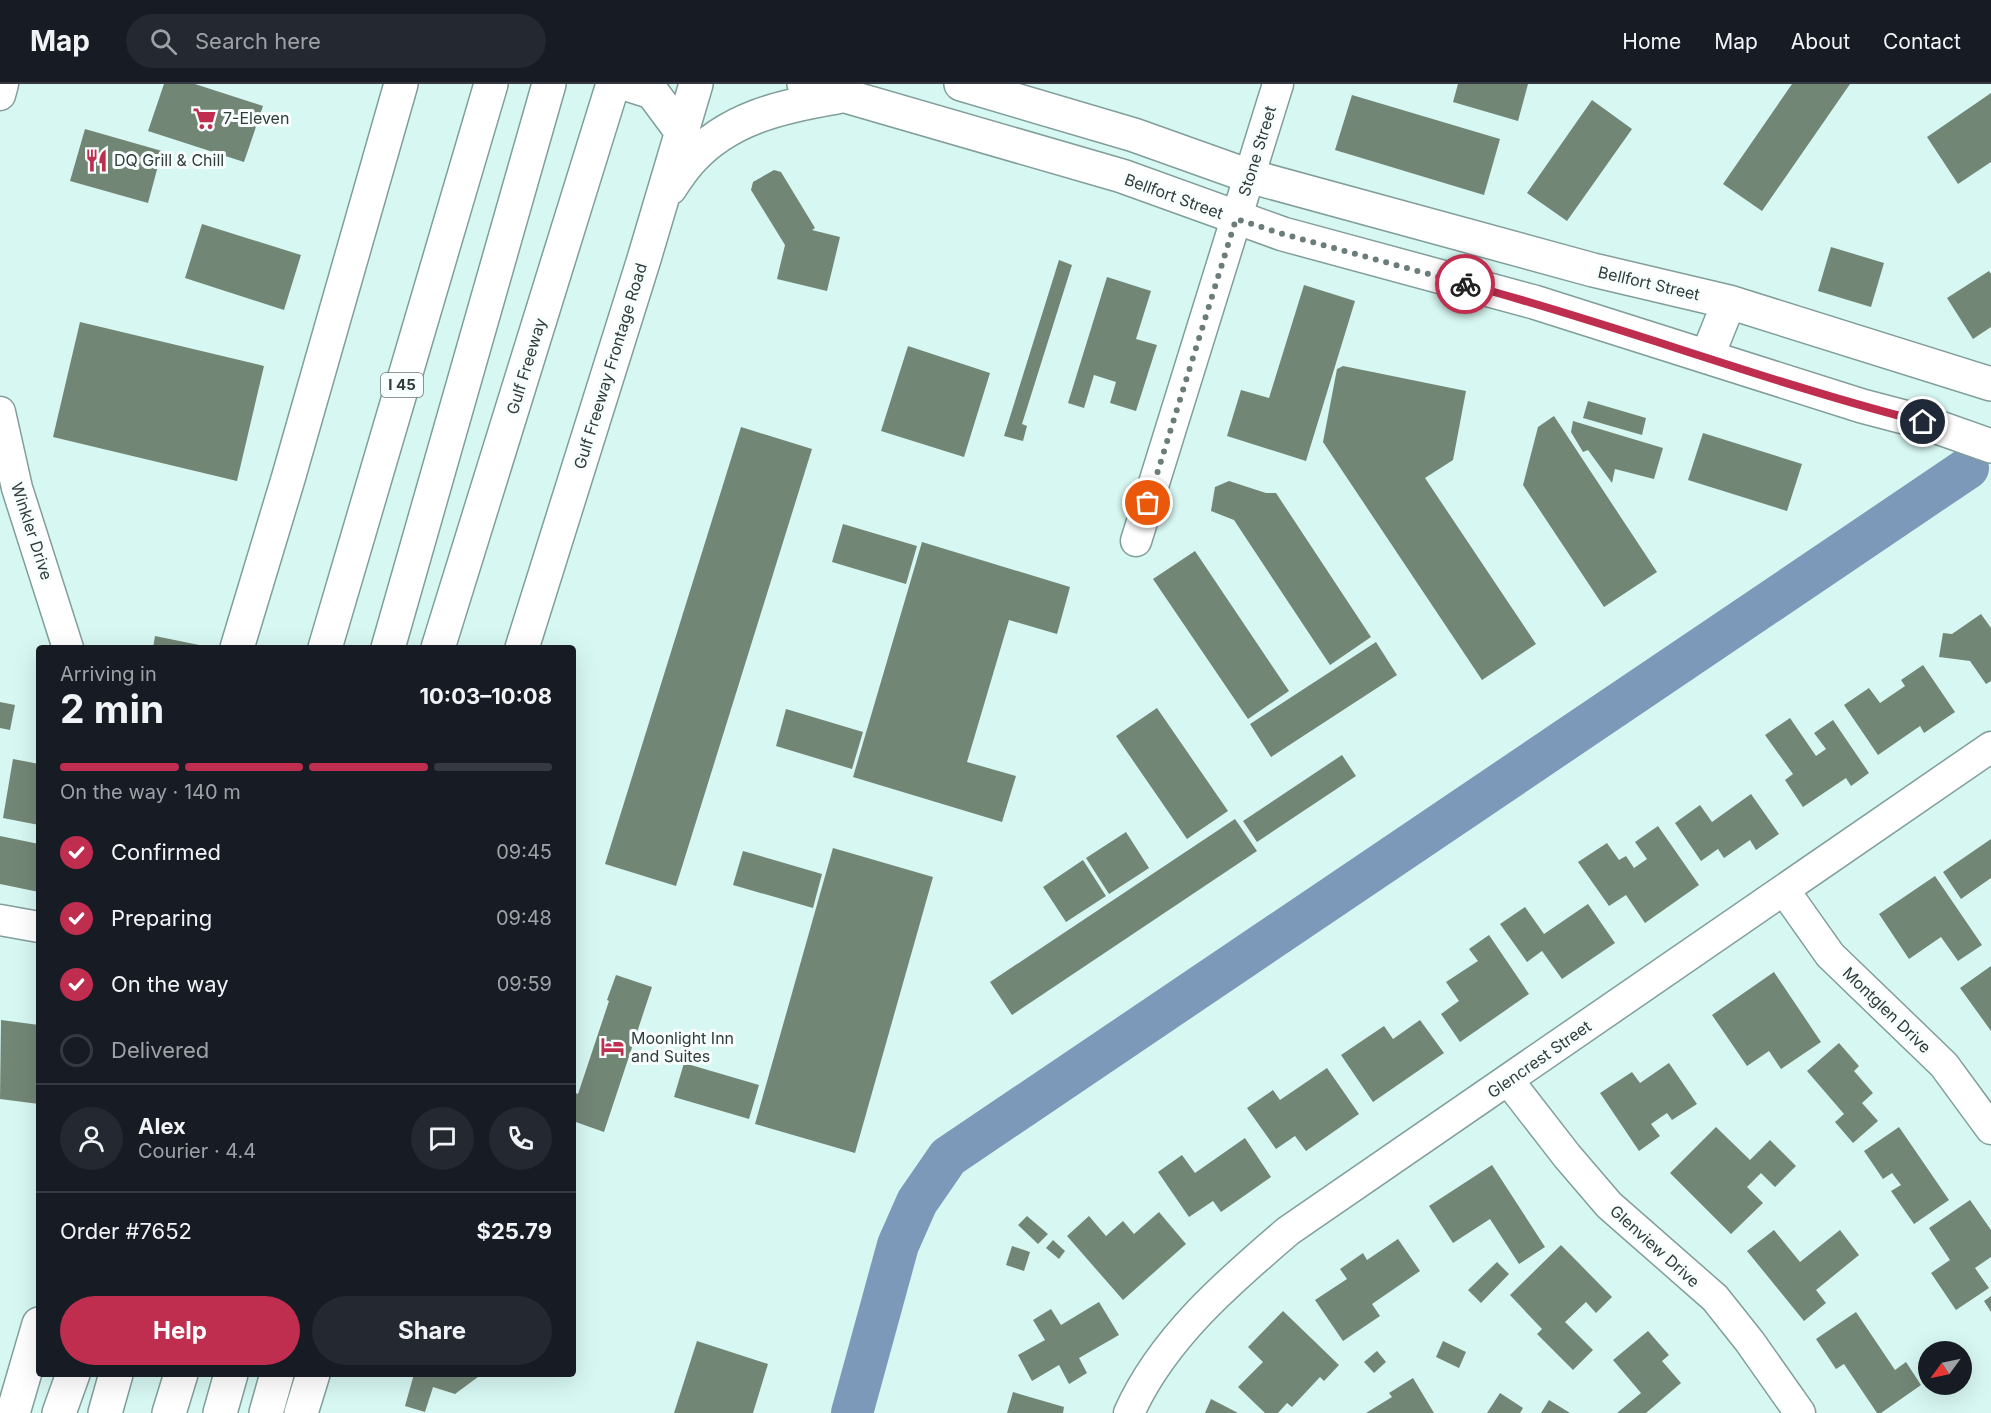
<!DOCTYPE html>
<html lang="en">
<head>
<meta charset="utf-8">
<style>
	body { margin:0; font-family:Inter,sans-serif; background:#242831; color:#f1f3f6; height:100vh; display:flex; flex-direction:column; font-size:22px; white-space:nowrap }
	* { box-sizing:border-box; margin:0 }
	p { font-size:20px; color:#9ea1a6 }
	.icon { flex:none; width:33px; height:33px; fill:none; stroke:currentColor; stroke-width:2; stroke-linecap:round; stroke-linejoin:round }
	.map { position:relative; flex:1; overflow:hidden }
	.details { position:absolute; left:36px; top:561px; width:540px; height:732px; display:flex; flex-direction:column; background:#171b24; border-radius:6px; box-shadow:0 6px 24px #0002 }
	.details>* { flex:none }
	.needle { width:39px; rotate:237deg }
	.controls { position:absolute; left:1918px; top:1257px; display:grid; gap:12px }
	.controls a { display:grid; place-items:center; width:54px; height:54px; border-radius:50%; background:#171b24; box-shadow:0 6px 24px #0002; font-size:30px }
	.pin { position:absolute; display:grid; place-items:center; width:51px; height:51px; color:#fff; margin:-26px; border:3px solid #fff; border-radius:50%; box-shadow:0 2px 6px #0007 }
	.courier { position:absolute; display:grid; place-items:center; width:60px; height:60px; margin:-30px; border:4px solid #bf2e4f; border-radius:50%; background:#fff; color:#222; box-shadow:0 2px 8px #0007 }
	.head em { font-style:normal; font-weight:700 }
	.head div { display:flex; flex-direction:column-reverse }
	.head { display:flex; align-items:center; justify-content:space-between; height:102px; padding:0 24px }
	h1 { font-size:39px; font-weight:700; line-height:45px }
	.bar { display:grid; grid-template-columns:repeat(4,1fr); gap:9px 6px; align-content:center; height:72px; padding:0 24px }
	.bar i { height:8px; border-radius:4px; background:#363941 }
	.bar .selected { background:#bf2e4f }
	.bar p { grid-column:span 4 }
	.line { display:flex; align-items:center; gap:15px; padding:0 24px; border-top:2px solid #363941 }
	.line div { flex:1 }
	.round { display:grid; place-items:center; flex:none; width:63px; height:63px; border-radius:32px; background:#242831 }
	ol { padding:0 24px; list-style:none }
	li { display:flex; align-items:center; gap:18px; height:66px }
	li p { margin-inline-start:auto }
	li .icon { padding:6px; border-radius:50%; background:#bf2e4f; color:#fff; stroke-width:4 }
	li:last-child { color:#9ea1a6 }
	li i { width:33px; height:33px; border:3px solid #363941; border-radius:50% }
	.action { display:flex; gap:12px; margin-top:auto; padding:12px 24px }
	.action a { flex:1; height:69px; border-radius:36px; background:#bf2e4f; color:#fff; font-size:24px; font-weight:700; line-height:69px; text-align:center }
	.action a+a { background:#242831; color:#f1f3f6 }
	header { display:flex; align-items:center; gap:36px; box-sizing:border-box; height:84px; padding:0 30px; background:#171b24; border-bottom:2px solid #363941 }
	header strong { font-size:28px }
	nav { display:flex; gap:33px; margin-inline-start:auto; font-size:21px }
	.search { width:420px; height:54px; background:#242831; display:flex; align-items:center; gap:15px; box-sizing:border-box; padding:0 21px; border-radius:33px; color:#9ea1a6; font-size:22px }
	.map>svg:first-child { display:block }
	.lines { fill:none; stroke-linecap:round; stroke-linejoin:round }
	.river { stroke:#7d99b9; stroke-width:42 }
	.building { fill:#728676 }
	.minor-casing { stroke:#819e9a; stroke-width:33 }
	.major-casing { stroke:#819e9a; stroke-width:36 }
	.highway-casing { stroke:#819e9a; stroke-width:36 }
	.minor { stroke:#fff; stroke-width:30 }
	.major { stroke:#fff; stroke-width:33 }
	.highway { stroke:#fff; stroke-width:33 }
	.done { stroke:#6a7d7a; stroke-width:6; stroke-dasharray:0 10.8 }
	.route { stroke:#bf2e4f; stroke-width:8 }
	.labels { text-anchor:middle; stroke-width:6; stroke-linejoin:round; paint-order:stroke }
	.shield { fill:#f8fefd; stroke:#6c7674; stroke-width:1.5 }
	.shield-label { font-size:15px; font-weight:bold; fill:#303c3a }
	.poi-label { font-size:16px; fill:#303c3a; stroke:#f8fefd; text-anchor:start }
	.street-label { font-size:16px; fill:#303c3a; stroke:#f8fefd }
</style>
</head>
<body>
<header>
<strong>Map</strong>
<div class="search"><svg class="icon" aria-label="search" viewBox="0 0 24 24"><circle cx="10" cy="10" r="6"/><path d="M15 15l6 6"/></svg>Search here</div>
<nav><a>Home</a><a>Map</a><a>About</a><a>Contact</a></nav>
</header>
<div class="map">
<svg width="1991" height="1329" viewBox="0 0 1991 1329">
	<rect width="100%" height="100%" fill="#d7f7f2"/>
	<g class="lines">
		<!-- river -->
		<path class="river" d="M852 1329 898 1161 917 1118 948 1073 1968 384"/>
	</g>
	<!-- building -->
	<path class="building" d="M164 0H195L263 22 244 78 148 47Z
		M1458 0H1528L1518 37 1453 18Z
		M1792 0H1850L1762 127 1723 100Z
		M1991 9V78L1958 100 1927 53Z
		M1352 11 1500 55 1484 111 1335 66Z
		M1592 16 1632 45 1567 137 1527 109Z
		M85 45 162 67 148 119 70 97Z
		M774 86 781 88 815 144 812 146 840 153 827 207 777 195 785 161 751 106 753 98Z
		M202 140 301 171 284 226 185 194Z
		M1831 163 1884 179 1871 223 1818 207Z
		M1059 176 1072 181 1022 340 1027 342 1023 357 1004 352Z
		M1989 187 1991 190V243L1973 255 1947 214Z
		M1107 193 1151 207 1136 255 1157 261 1136 327 1110 319 1116 298 1094 291 1084 324 1068 319Z
		M1304 201 1355 217 1306 377 1227 352 1241 306 1269 314Z
		M80 238 264 282 237 397 53 353Z
		M908 262 990 289 964 373 881 347Z
		M1343 282 1466 307 1453 376 1425 394 1536 560 1482 596 1323 358 1337 285Z
		M1588 317 1646 334 1642 351 1583 334Z
		M1554 332 1657 488 1604 523 1523 401 1538 343Z
		M1573 337 1663 364 1654 395 1615 385 1612 399 1588 366 1583 368 1571 348Z
		M741 343 812 365 676 802 605 780Z
		M1703 349 1802 380 1787 427 1688 396Z
		M1229 397 1266 409H1276L1371 553 1330 581 1234 436 1211 427 1215 403Z
		M843 440 917 462 906 500 832 478Z
		M922 458 1070 503 1057 550 1009 536 967 678 1016 692 1002 738 853 693Z
		M1195 467 1289 607 1248 635 1153 495Z
		M1981 530 1991 544V597L1986 600 1970 577 1939 573 1943 549 1952 550Z
		M155 552 199 561 198 564H153Z
		M1376 558 1397 591 1271 673 1250 640Z
		M1923 581 1955 628 1924 649 1920 642 1878 671 1844 621 1869 604 1880 619 1905 602 1901 596Z
		M0 618 15 621 10 646 0 644Z
		M1157 624 1228 727 1187 755 1116 652Z
		M786 625 863 648 852 685 776 662Z
		M1790 634 1816 672 1826 665 1814 649 1833 636 1869 689 1851 702 1846 694 1803 723 1785 696 1793 690 1765 651Z
		M1342 671 1356 692 1257 758 1243 737Z
		M13 675 39 680V741L3 734Z
		M1751 710 1779 750 1756 766 1750 756 1724 774 1718 765 1701 777 1675 739 1700 721 1712 738Z
		M1235 735 1257 767 1012 931 990 898Z
		M1658 742 1699 801 1645 839 1626 811 1609 822 1578 778 1607 759 1619 776 1626 772 1634 784 1647 775 1635 758Z
		M1126 748 1149 784 1109 810 1086 774Z
		M0 752 39 760V808L0 800Z
		M1991 755V794L1961 815 1943 788Z
		M833 764 933 793 855 1069 755 1040Z
		M743 767 822 790 813 824 733 801Z
		M1083 776 1106 812 1066 838 1043 803Z
		M1935 792 1982 861 1958 877 1941 853 1909 875 1879 830Z
		M1588 820 1615 859 1562 895 1542 867 1527 878 1500 840 1525 823 1544 850Z
		M1489 851 1529 910 1460 958 1441 930 1459 917 1446 898 1478 877 1469 865Z
		M1991 882V947L1960 904Z
		M1774 888 1821 958 1781 985 1769 967 1747 982 1712 931Z
		M616 891 652 903 604 1048 573 1037V1008L578 1010 609 917 607 916Z
		M1 936 39 941V1020L0 1015Z
		M1420 936 1444 969 1373 1018 1341 971 1384 942 1393 955Z
		M1839 959 1859 982 1854 987 1873 1009 1862 1019 1878 1037 1853 1059 1835 1038 1844 1030 1807 987Z
		M684 979 759 1001 749 1035 674 1013Z
		M1669 979 1697 1020 1672 1036 1667 1029 1651 1040 1660 1052 1639 1067 1600 1009 1632 988 1640 999Z
		M1327 984 1359 1030 1306 1067 1295 1052 1276 1065 1247 1024 1273 1006 1280 1016Z
		M1716 1043 1750 1076 1770 1056 1796 1082 1775 1103 1761 1089 1747 1103 1763 1119 1731 1150 1670 1089Z
		M1899 1043 1949 1116 1914 1140 1891 1107 1901 1101 1892 1089 1883 1095 1864 1067Z
		M1245 1054 1271 1093 1221 1128 1213 1117 1189 1133 1158 1088 1182 1071 1195 1089Z
		M1492 1081 1545 1163 1519 1180 1490 1135 1453 1159 1429 1122Z
		M1970 1116 1991 1146V1173L1975 1184 1989 1204 1956 1226 1931 1189 1950 1176 1929 1144Z
		M1159 1128 1186 1160 1123 1216 1067 1152 1089 1132 1106 1152 1123 1137 1134 1150Z
		M1027 1132 1048 1150 1038 1160 1018 1141Z
		M1774 1146 1800 1178 1840 1146 1859 1171 1816 1206 1826 1219 1804 1237 1747 1167Z
		M1398 1155 1420 1187 1372 1220 1380 1232 1343 1257 1315 1216 1347 1195 1340 1185 1363 1169 1367 1176Z
		M1053 1156 1065 1167 1059 1175 1046 1164Z
		M1561 1161 1612 1213 1596 1229 1586 1218 1565 1238 1593 1266 1573 1286 1537 1250 1542 1245 1510 1211Z
		M1012 1162 1030 1168 1024 1187 1006 1181Z
		M1497 1178 1509 1190 1481 1219 1468 1206Z
		M1991 1212V1228L1984 1217Z
		M1099 1218 1119 1251 1079 1274 1087 1289 1069 1300 1059 1281 1032 1297 1018 1271 1045 1256 1033 1236 1051 1225 1061 1241Z
		M1283 1227 1339 1281 1324 1297 1320 1293 1292 1323 1287 1319 1278 1329H1265L1238 1303 1263 1278 1248 1263Z
		M1856 1228 1895 1286 1906 1278 1921 1301 1881 1329H1877L1844 1280 1836 1285 1816 1255Z
		M1648 1247 1669 1271 1662 1277 1681 1299 1646 1329H1617L1641 1309 1613 1276Z
		M697 1257 768 1280 753 1329H674Z
		M1443 1257 1466 1268 1459 1284 1436 1273Z
		M1377 1267 1386 1278 1374 1289 1364 1278Z
		M414 1290H482L455 1310 433 1303 425 1328 405 1322Z
		M1413 1294 1434 1329H1366L1392 1313 1389 1309Z
		M1013 1308 1064 1323 1063 1329H1007Z
		M1500 1309 1523 1324 1520 1329H1487Z
		M1211 1315 1238 1329H1205Z
		M1549 1316 1570 1329H1541Z"/>
	<g class="lines">
		<defs>
			<path id="minor" d="M0 11 3 0
				M0 328 17 404 68 564
				M1136 457 1278 0
				M1784 806 1830 871 1944 981 1991 1045
				M0 836 39 843
				M1508 996 1567 1072 1609 1121 1715 1214 1750 1258 1800 1329
				M1129 1329C1162 1255 1227 1199 1288 1147L1991 663"/>
			<path id="major" d="M627 0 652 8 681 47
				M804 0 1122 92 1283 150 1534 218 1862 322 1923 338 1991 362
				M961 0 1134 51 1249 92 1593 186 1729 218 1991 300
				M670 104C676 95 682 86 689 78 727 34 783 22 837 13
				M1707 273 1729 218
				M237 564 288 395 401 0
				M522 564 644 175 696 0
				M13 1329 39 1240
				M301 1329 313 1290"/>
			<path id="highway" d="M325 564 491 0
				M388 564 549 0
				M438 564 613 0
				M59 1329 73 1290
				M105 1329 116 1290
				M169 1329 181 1290
				M220 1329 231 1290
				M266 1329 277 1290"/>
		</defs>
		<!-- minor casing -->
		<use href="#minor" class="minor-casing"/>
		<!-- major casing -->
		<use href="#major" class="major-casing"/>
		<!-- highway casing -->
		<use href="#highway" class="highway-casing"/>
		<!-- minor -->
		<use href="#minor" class="minor"/>
		<!-- major -->
		<use href="#major" class="major"/>
		<!-- highway -->
		<use href="#highway" class="highway"/>
	</g>
	<g class="lines">
		<!-- done -->
		<path class="done" d="M1148 419 1236 135 1283 150 1465 200"/>
		<!-- route -->
		<path class="route" d="M1465 200C1619 241 1769 299 1923 338"/>
	</g>
	<!-- icons -->
	<defs>
		<symbol id="supermarket-bare" viewBox="-9 -9 18 18"><path d="M-6-5.5h2.5l.6 2H6L4.5 2H-2.5L-4.4-4H-6ZM-1.5 3.2a1.3 1.3 0 1 0 .1 0ZM3 3.2a1.3 1.3 0 1 0 .1 0Z" fill="#bf2e4f" stroke="#f8fefd" stroke-width="2.5" paint-order="stroke"/></symbol>
		<symbol id="restaurant-bare" viewBox="-9 -9 18 18"><path d="M-5-6h1v4h1v-4h1v4h1v-4h1v5L-1.5 .5V6h-2V.5L-5-1ZM5-6V6H3V1.5H1.5Q1.5-4 5-6Z" fill="#bf2e4f" stroke="#f8fefd" stroke-width="2.5" paint-order="stroke"/></symbol>
		<symbol id="hotel-bare" viewBox="-9 -9 18 18"><path d="M-6-4.5h1.5V1H6V5H4.5V3h-9V5H-6ZM-4 0a1.8 1.8 0 1 1 3.6 0ZM.5 0V-2.5h3Q6-2.5 6 0Z" fill="#bf2e4f" stroke="#f8fefd" stroke-width="2.5" paint-order="stroke"/></symbol>
	</defs>
	<g fill-rule="evenodd">
		<use href="#supermarket-bare" x="188" y="18" width="33" height="33"/>
		<use href="#restaurant-bare" x="80" y="60" width="33" height="33"/>
		<use href="#hotel-bare" x="596" y="946" width="33" height="33"/>
	</g>
	<g class="labels">
		<!-- shield labels -->
		<rect class="shield" x="381" y="289" width="42" height="24" rx="4.5"/>
		<g class="shield-label">
			<text x="402" y="306">I 45</text>
		</g>
		<!-- poi labels -->
		<g class="poi-label">
			<text x="223" y="40">7-Eleven</text>
			<text x="114" y="82">DQ Grill &amp; Chill</text>
			<text x="631" y="960">Moonlight Inn<tspan x="631" dy="18">and Suites</tspan></text>
		</g>
		<!-- street labels -->
		<g class="street-label">
			<text transform="translate(1257 67) rotate(-73)" y="6">Stone Street</text>
			<text transform="translate(1174 112) rotate(20)" y="6">Bellfort Street</text>
			<text transform="translate(1649 199) rotate(13)" y="6">Bellfort Street</text>
			<text transform="translate(526 282) rotate(-73)" y="6">Gulf Freeway</text>
			<text transform="translate(610 282) rotate(-73)" y="6">Gulf Freeway Frontage Road</text>
			<text transform="translate(32 447) rotate(72)" y="6">Winkler Drive</text>
			<text transform="translate(1887 926) rotate(44)" y="6">Montglen Drive</text>
			<text transform="translate(1539 975) rotate(-35)" y="6">Glencrest Street</text>
			<text transform="translate(1655 1162) rotate(42)" y="6">Glenview Drive</text>
		</g>
	</g>
</svg>
<div class="controls">
<a><svg class="needle" viewBox="-14 -14 28 28"><path d="M0-13l5 13h-10z" fill="#e53935"/><path d="M0 13l5-13h-10z" fill="#9ea1a6"/></svg></a>
</div>
<div class="pin" style="left:1148px;top:419px;background:#ea580c"><svg class="icon" aria-label="bag" viewBox="0 0 24 24"><path d="M5 8h14l-1 12H6zM9 8a3 3 0 0 1 6 0"/></svg></div>
<div class="pin" style="left:1923px;top:338px;background:#1f2937"><svg class="icon" aria-label="home" viewBox="0 0 24 24"><path d="M3 11l9-7 9 7M6 9v11h12V9"/></svg></div>
<div class="courier" style="left:1465px;top:200px"><svg class="icon" aria-label="bike" viewBox="0 0 24 24"><circle cx="6" cy="16" r="4"/><circle cx="18" cy="16" r="4"/><path d="M6 16l4-8h5l3 8M10 8l3 8H6M13 5h3"/></svg></div>
<section class="details">
<div class="head"><div><h1>2 min</h1><p>Arriving in</p></div><em>10:03–10:08</em></div>
<div class="bar"><i class="selected"></i><i class="selected"></i><i class="selected"></i><i></i><p>On the way · 140 m</p></div>
<ol>
<li><svg class="icon" aria-label="check" viewBox="0 0 24 24"><path d="M5 12l5 5 9-10"/></svg>Confirmed<p>09:45</p></li>
<li><svg class="icon" aria-label="check" viewBox="0 0 24 24"><path d="M5 12l5 5 9-10"/></svg>Preparing<p>09:48</p></li>
<li><svg class="icon" aria-label="check" viewBox="0 0 24 24"><path d="M5 12l5 5 9-10"/></svg>On the way<p>09:59</p></li>
<li><i></i>Delivered</li>
</ol>
<div class="line" style="height:108px"><a class="round"><svg class="icon" aria-label="person" viewBox="0 0 24 24"><circle cx="12" cy="8" r="4"/><path d="M4 21q1-7 8-7t8 7"/></svg></a><div><b>Alex</b><p>Courier · 4.4</p></div><a class="round"><svg class="icon" aria-label="chat" viewBox="0 0 24 24"><path d="M4 5h16v11H9l-5 4z"/></svg></a><a class="round"><svg class="icon" aria-label="phone" viewBox="0 0 24 24"><path d="M5 4h4l2 5-3 2q2 4 5 5l2-3 5 2v4C11 20 4 13 5 4z"/></svg></a></div>
<div class="line" style="height:78px"><div>Order #7652</div><b>$25.79</b></div>
<div class="action"><a>Help</a><a>Share</a></div>
</section>
</div>
</body>
</html>
